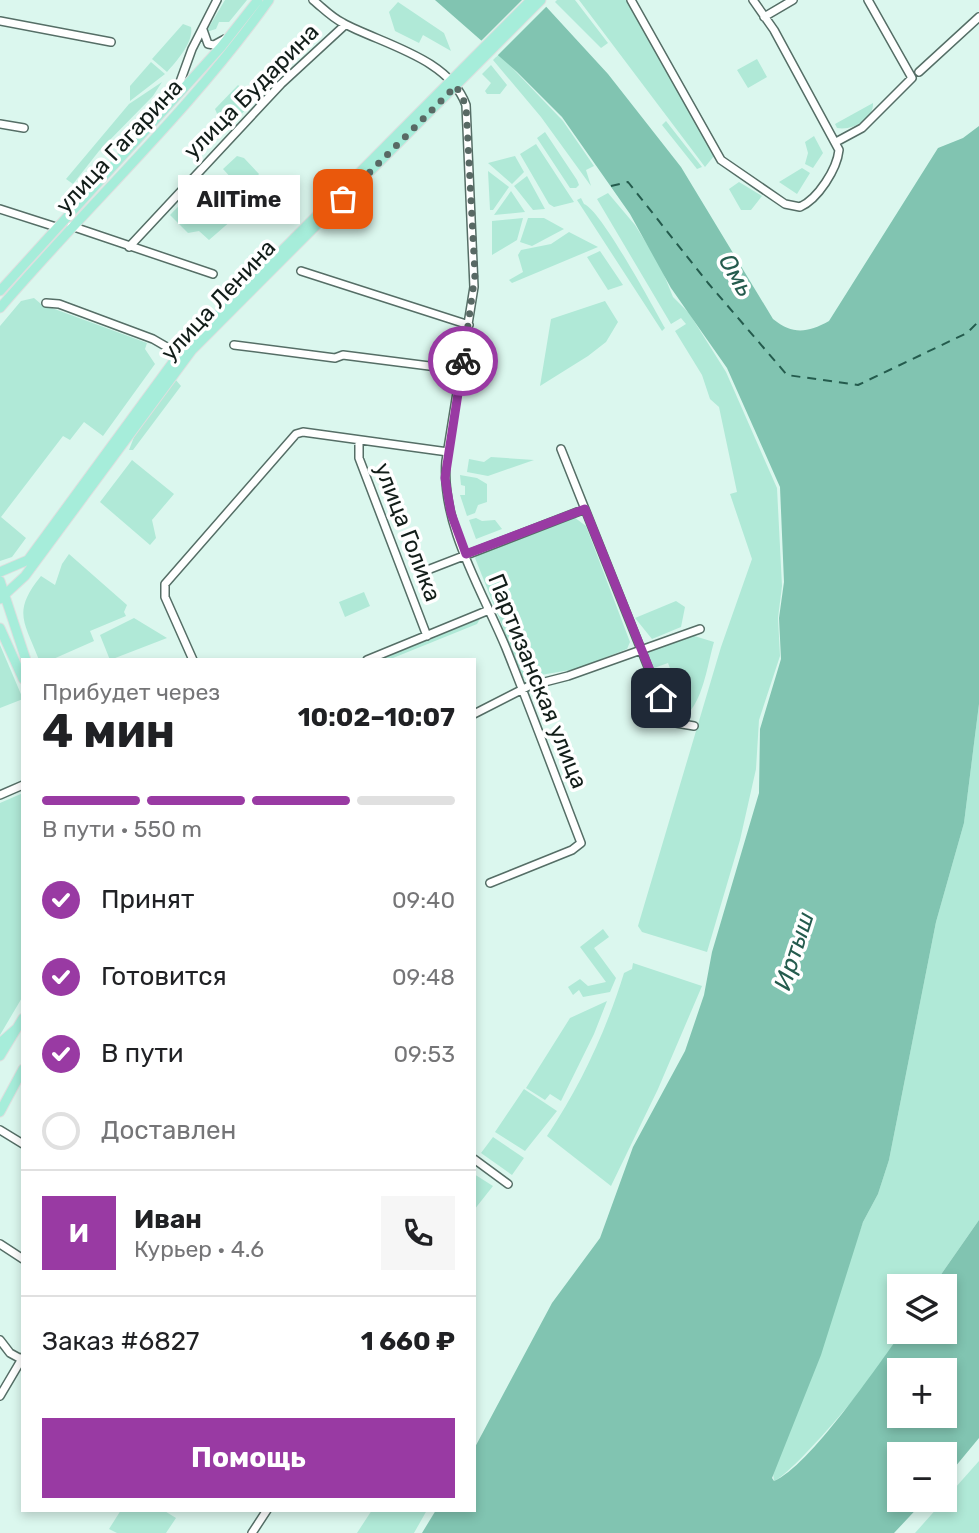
<!DOCTYPE html>
<html lang="ru">
<head>
<meta charset="utf-8">
<style>
	body { margin:0; font-family:Rubik,sans-serif; background:#f6f6f6; color:#202124; height:100vh; display:flex; flex-direction:column; font-size:26px; white-space:nowrap }
	* { box-sizing:border-box; margin:0 }
	p { font-size:23px; color:#757577 }
	.icon { flex:none; width:38px; height:38px; fill:none; stroke:currentColor; stroke-width:2; stroke-linecap:round; stroke-linejoin:round }
	.map { position:relative; flex:1; overflow:hidden }
	.panel { position:absolute; left:21px; top:658px; width:455px; height:854px; display:flex; flex-direction:column; background:#fff; border-radius:0px; box-shadow:0 4px 10px #0003 }
	.panel>* { flex:none }
	.tools { position:absolute; left:887px; top:1274px; display:grid; gap:14px }
	.tools a { display:grid; place-items:center; width:70px; height:70px; border-radius:0px; background:#fff; box-shadow:0 4px 10px #0003; font-size:35px }
	.pin { position:absolute; display:grid; place-items:center; width:60px; height:60px; color:#fff; margin:-30px; border-radius:14px; box-shadow:0 4px 10px #0006 }
	.courier { position:absolute; display:grid; place-items:center; width:70px; height:70px; margin:-35px; border:5px solid #993aa3; border-radius:50%; background:#fff; color:#222; box-shadow:0 2px 9px #0007 }
	.bubble { position:absolute; height:49px; border-radius:0px; background:#fff; box-shadow:0 4px 10px #0003; font-size:23px; font-weight:700; line-height:49px; text-align:center }
	.headline em { font-style:normal; font-weight:700 }
	.headline div { display:flex; flex-direction:column-reverse }
	.headline { display:flex; align-items:center; justify-content:space-between; height:119px; padding:0 21px }
	h1 { font-size:46px; font-weight:700; line-height:52px }
	.bar { display:grid; grid-template-columns:repeat(4,1fr); gap:10px 7px; align-content:center; height:84px; padding:0 21px }
	.bar i { height:9px; border-radius:5px; background:#e0e0e0 }
	.bar .on { background:#993aa3 }
	.bar p { grid-column:span 4 }
	.line { display:flex; align-items:center; gap:18px; padding:0 21px; border-top:2px solid #e0e0e0 }
	.line div { flex:1 }
	.round { display:grid; place-items:center; flex:none; width:74px; height:74px; border-radius:0px; background:#f6f6f6 }
	ol { padding:0 21px; list-style:none }
	li { display:flex; align-items:center; gap:21px; height:77px }
	li p { margin-inline-start:auto }
	li .icon { padding:7px; border-radius:50%; background:#993aa3; color:#fff; stroke-width:4 }
	li:last-child { color:#757577 }
	li i { width:38px; height:38px; border:4px solid #e0e0e0; border-radius:50% }
	.button { display:flex; gap:14px; margin-top:auto; padding:14px 21px }
	.button a { flex:1; height:80px; border-radius:0px; background:#993aa3; color:#fff; font-size:28px; font-weight:700; line-height:80px; text-align:center }
	.map>svg:first-child { display:block }
	.green { fill:#b0e9d7 }
	.water { fill:#81c4b1; fill-rule:evenodd }
	.pier { fill:#dbf7ee }
	.lines { fill:none; stroke-linecap:round; stroke-linejoin:round }
	.ferry { stroke:#245b4d; stroke-width:2; stroke-dasharray:9 7; stroke-linecap:butt }
	.minor-casing { stroke:#556e66; stroke-width:10 }
	.major-casing { stroke:#dedfdf; stroke-width:11 }
	.minor { stroke:#fff; stroke-width:7 }
	.major { stroke:#a6edda; stroke-width:9 }
	.done { stroke:#586964; stroke-width:7; stroke-dasharray:0 12.6 }
	.route { stroke:#993aa3; stroke-width:9 }
	.labels { text-anchor:middle; stroke-width:7; stroke-linejoin:round; paint-order:stroke }
	.street-label { font-size:23px; fill:#121d19; stroke:#fff }
	.water-label { font-size:24px; font-style:italic; fill:#245b4d; stroke:#fff }
</style>
</head>
<body>
<div class="map">
<svg width="979" height="1533" viewBox="0 0 979 1533">
	<rect width="100%" height="100%" fill="#dbf7ee"/>
	<!-- green -->
	<path class="green" d="M225 0H247L229 22H219L216 29 206 32Z
		M557 0H575L608 43 601 48 555 2Z
		M579 0H626L714 156 705 167Z
		M398 2 444 33 451 51 423 35 419 43 395 31 389 12Z
		M183 24 191 27C194 41 178 60 167 72L152 59Z
		M499 54 563 121 594 166 586 170 591 186 541 117 493 60Z
		M757 59 767 77 748 88 737 70Z
		M151 62 165 74 130 101V86Z
		M491 65 507 85 500 94H487L485 91 491 83 482 74Z
		M162 82 153 96 99 151 73 184 66 179 129 104Z
		M238 85 255 100 228 128 221 123 215 109Z
		M873 103C874 119 853 131 837 128L835 124Z
		M666 121 702 167 697 169 662 125Z
		M545 132 577 180 579 185 576 188H570L537 138Z
		M814 136 823 153 813 168 805 164 808 153 805 142Z
		M536 144 574 202 554 207 549 204 520 154Z
		M237 156 244 158 259 174 255 179 234 181 223 169Z
		M515 156 524 172 512 184 488 163Z
		M802 168 810 173 797 194 779 182Z
		M488 171 509 187 493 210H490Z
		M209 175 239 203 228 215 232 220 209 240 199 231 188 233 170 215Z
		M527 176 545 209 533 210 514 186Z
		M739 182 762 196 751 210H741L729 189Z
		M511 191 525 212 494 215Z
		M608 193 635 225 660 265 673 297 689 313 726 372 777 488 782 586 778 618 780 656 759 720 756 769 740 840 707 952 642 932 638 926 721 647 752 559 730 494 737 492 719 407 710 399 702 375 675 331 686 324 681 318 671 324 597 199Z
		M581 198 584 204C601 210 653 307 665 328L662 331 577 200Z
		M523 218 517 240 492 255V221Z
		M528 218H544L564 229 532 246 520 242Z
		M569 232 598 247 512 283 509 280 523 272 518 255 521 250 551 244Z
		M600 251 623 285 608 290 587 257Z
		M34 298 41 304 147 343 145 349 155 364 103 436 84 422 70 440 63 436 1 517 26 538 12 557 0 561V326L21 301Z
		M605 301 618 322 606 342 588 356 540 386 551 319Z
		M175 379 181 386 133 450H129L134 437Z
		M491 457 534 460 488 476 467 472 469 459 484 462Z
		M132 460 174 494 152 520 156 538 150 545 100 502Z
		M460 475 477 478 487 484V502L478 505 475 513 467 516 460 495H465V486L461 485Z
		M574 517 586 526 630 642 627 649 576 669 523 678 475 558 479 553Z
		M476 518 482 521 495 520 502 529 476 539 469 520Z
		M69 554 127 605 124 612 126 616 90 631 94 641 51 660H39C24 621 12 612 41 576L55 585 62 564Z
		M364 592 370 606 345 617 339 602Z
		M676 601 685 607 681 627 652 639 635 618Z
		M134 618 167 638 110 660 100 635Z
		M480 619 477 624 388 660H379Z
		M691 635 714 642C707 665 701 721 672 720L668 707 682 701 668 663 654 668 647 652Z
		M0 645 23 699 0 708Z
		M979 704V1220L933 1286H900C900 1299 903 1324 901 1333 895 1354 794 1474 774 1481L773 1473 863 1222 878 1194 889 1160 936 922 964 823Z
		M23 793V996L0 1035V803Z
		M603 929 609 937 594 948 616 978 610 992 583 997 579 990 573 995 568 987 580 979 588 986 606 982 580 947Z
		M633 963 702 986 658 1089 611 1186 547 1136C581 1085 606 1031 624 973L632 969Z
		M607 1001 594 1034 561 1101 550 1094 545 1100 526 1088 570 1018Z
		M524 1089 557 1111 525 1151 495 1132Z
		M493 1137 524 1158 512 1175 481 1153Z
		M474 1174 493 1186 474 1210Z
		M979 1461V1533H915Z
		M121 1510H163L176 1518 166 1533H117L109 1529Z
		M372 1510H427L414 1533H357Z"/>
	<!-- water -->
	<path class="water" d="M435 0H540L608 74 681 167 773 319C793 335 807 333 829 321L938 148 963 138 979 126V704L964 823 936 922 889 1160 878 1194 863 1222 821 1355 772 1478 774 1481C809 1467 878 1365 902 1332H945V1286H933L979 1220V1438L945 1479V1454H900V1500H925L894 1533H422L436 1510H474V1449L552 1303 600 1238 633 1147 685 1051 704 995 712 952 759 793 760 729 781 659 779 618 784 582 780 487 727 368 671 288 630 214 562 117 517 72ZM900 1370H945V1416H900Z"/>
	<!-- pier -->
	<path class="pier" d="M522 0H545L549 4 496 57 480 42Z"/>
	<g class="lines">
		<!-- ferry -->
		<path class="ferry" d="M611 186 628 182 708 283 787 375 858 385 967 333 979 321"/>
		<defs>
			<path id="minor" d="M313 0C323 8 331 17 343 23 382 44 449 58 466 105L474 287 446 461C441 526 482 590 506 648 532 713 556 778 581 843L572 850 490 883
				M631 0 721 160 785 204 800 207C818 199 837 169 839 150L774 30 753 0
				M764 17 793 0
				M0 21 111 42
				M203 30 208 44 214 45 225 39
				M919 72 979 17
				M176 93 192 49 217 0
				M0 124 24 128
				M836 142 862 128 912 78 868 0
				M0 209 56 227
				M71 226 213 274
				M129 247 281 84 345 25
				M301 271 469 325
				M46 303 59 304 153 339 179 354
				M234 345 335 358 343 355 445 368
				M359 440V458L427 636
				M561 449 670 722 694 726
				M430 569 585 509
				M193 660 165 597V584L296 434 303 432 448 452
				M367 660 489 610
				M474 714 529 686 568 676 700 629
				M0 795 23 785
				M0 1130 23 1144
				M474 1159 508 1184
				M0 1244 23 1259
				M0 1340 10 1353 21 1359
				M0 1396 23 1357
				M252 1533 267 1510"/>
			<path id="major" d="M0 291 221 47 258 0
				M0 308C88 205 190 111 269 0
				M0 572 28 560 179 354 531 0
				M0 581 26 660
				M0 599 25 576 192 350 541 0
				M0 628 23 679
				M0 1043 16 1029
				M0 1056 23 1018
				M0 1112 23 1069"/>
		</defs>
		<!-- minor casing -->
		<use href="#minor" class="minor-casing"/>
		<!-- major casing -->
		<use href="#major" class="major-casing"/>
		<!-- minor -->
		<use href="#minor" class="minor"/>
		<!-- major -->
		<use href="#major" class="major"/>
	</g>
	<g class="lines">
		<!-- done -->
		<path class="done" d="M343 199 456 86 466 105 475 275 463 361"/>
		<!-- route -->
		<path class="route" d="M463 361 445 478 451 513 466 554 585 509 661 698"/>
	</g>
	<g class="labels">
		<!-- street labels -->
		<g class="street-label">
			<text transform="translate(251 91) rotate(-45)" y="8">улица Бударина</text>
			<text transform="translate(119 146) rotate(-47)" y="8">улица Гагарина</text>
			<text transform="translate(218 300) rotate(-47)" y="8">улица Ленина</text>
			<text transform="translate(408 532) rotate(69)" y="8">улица Голика</text>
			<text transform="translate(538 681) rotate(68)" y="8">Партизанская улица</text>
		</g>
		<!-- water labels -->
		<g class="water-label">
			<text transform="translate(736 275) rotate(60)" y="8">Омь</text>
			<text transform="translate(794 951) rotate(-72)" y="8">Иртыш</text>
		</g>
	</g>
</svg>
<div class="tools">
<a><svg class="icon" aria-label="layers" viewBox="0 0 24 24"><path d="M12 4l9 5-9 5-9-5zM3 14l9 5 9-5"/></svg></a>
<a>+</a>
<a>−</a>
</div>
<div class="pin" style="left:343px;top:199px;background:#ea580c"><svg class="icon" aria-label="bag" viewBox="0 0 24 24"><path d="M5 8h14l-1 12H6zM9 8a3 3 0 0 1 6 0"/></svg></div>
<div class="pin" style="left:661px;top:698px;background:#1f2937"><svg class="icon" aria-label="home" viewBox="0 0 24 24"><path d="M3 11l9-7 9 7M6 9v11h12V9"/></svg></div>
<div class="courier" style="left:463px;top:361px"><svg class="icon" aria-label="bike" viewBox="0 0 24 24"><circle cx="6" cy="16" r="4"/><circle cx="18" cy="16" r="4"/><path d="M6 16l4-8h5l3 8M10 8l3 8H6M13 5h3"/></svg></div>
<div class="bubble" style="left:178px;top:175px;width:122px">AllTime</div>
<section class="panel">
<div class="headline"><div><h1>4 мин</h1><p>Прибудет через</p></div><em>10:02–10:07</em></div>
<div class="bar"><i class="on"></i><i class="on"></i><i class="on"></i><i></i><p>В пути · 550 m</p></div>
<ol>
<li><svg class="icon" aria-label="check" viewBox="0 0 24 24"><path d="M5 12l5 5 9-10"/></svg>Принят<p>09:40</p></li>
<li><svg class="icon" aria-label="check" viewBox="0 0 24 24"><path d="M5 12l5 5 9-10"/></svg>Готовится<p>09:48</p></li>
<li><svg class="icon" aria-label="check" viewBox="0 0 24 24"><path d="M5 12l5 5 9-10"/></svg>В пути<p>09:53</p></li>
<li><i></i>Доставлен</li>
</ol>
<div class="line" style="height:126px"><b class="round" style="background:#993aa3;color:#fff">И</b><div><b>Иван</b><p>Курьер · 4.6</p></div><a class="round"><svg class="icon" aria-label="phone" viewBox="0 0 24 24"><path d="M5 4h4l2 5-3 2q2 4 5 5l2-3 5 2v4C11 20 4 13 5 4z"/></svg></a></div>
<div class="line" style="height:91px"><div>Заказ #6827</div><b>1 660 ₽</b></div>
<div class="button"><a>Помощь</a></div>
</section>
</div>
</body>
</html>
